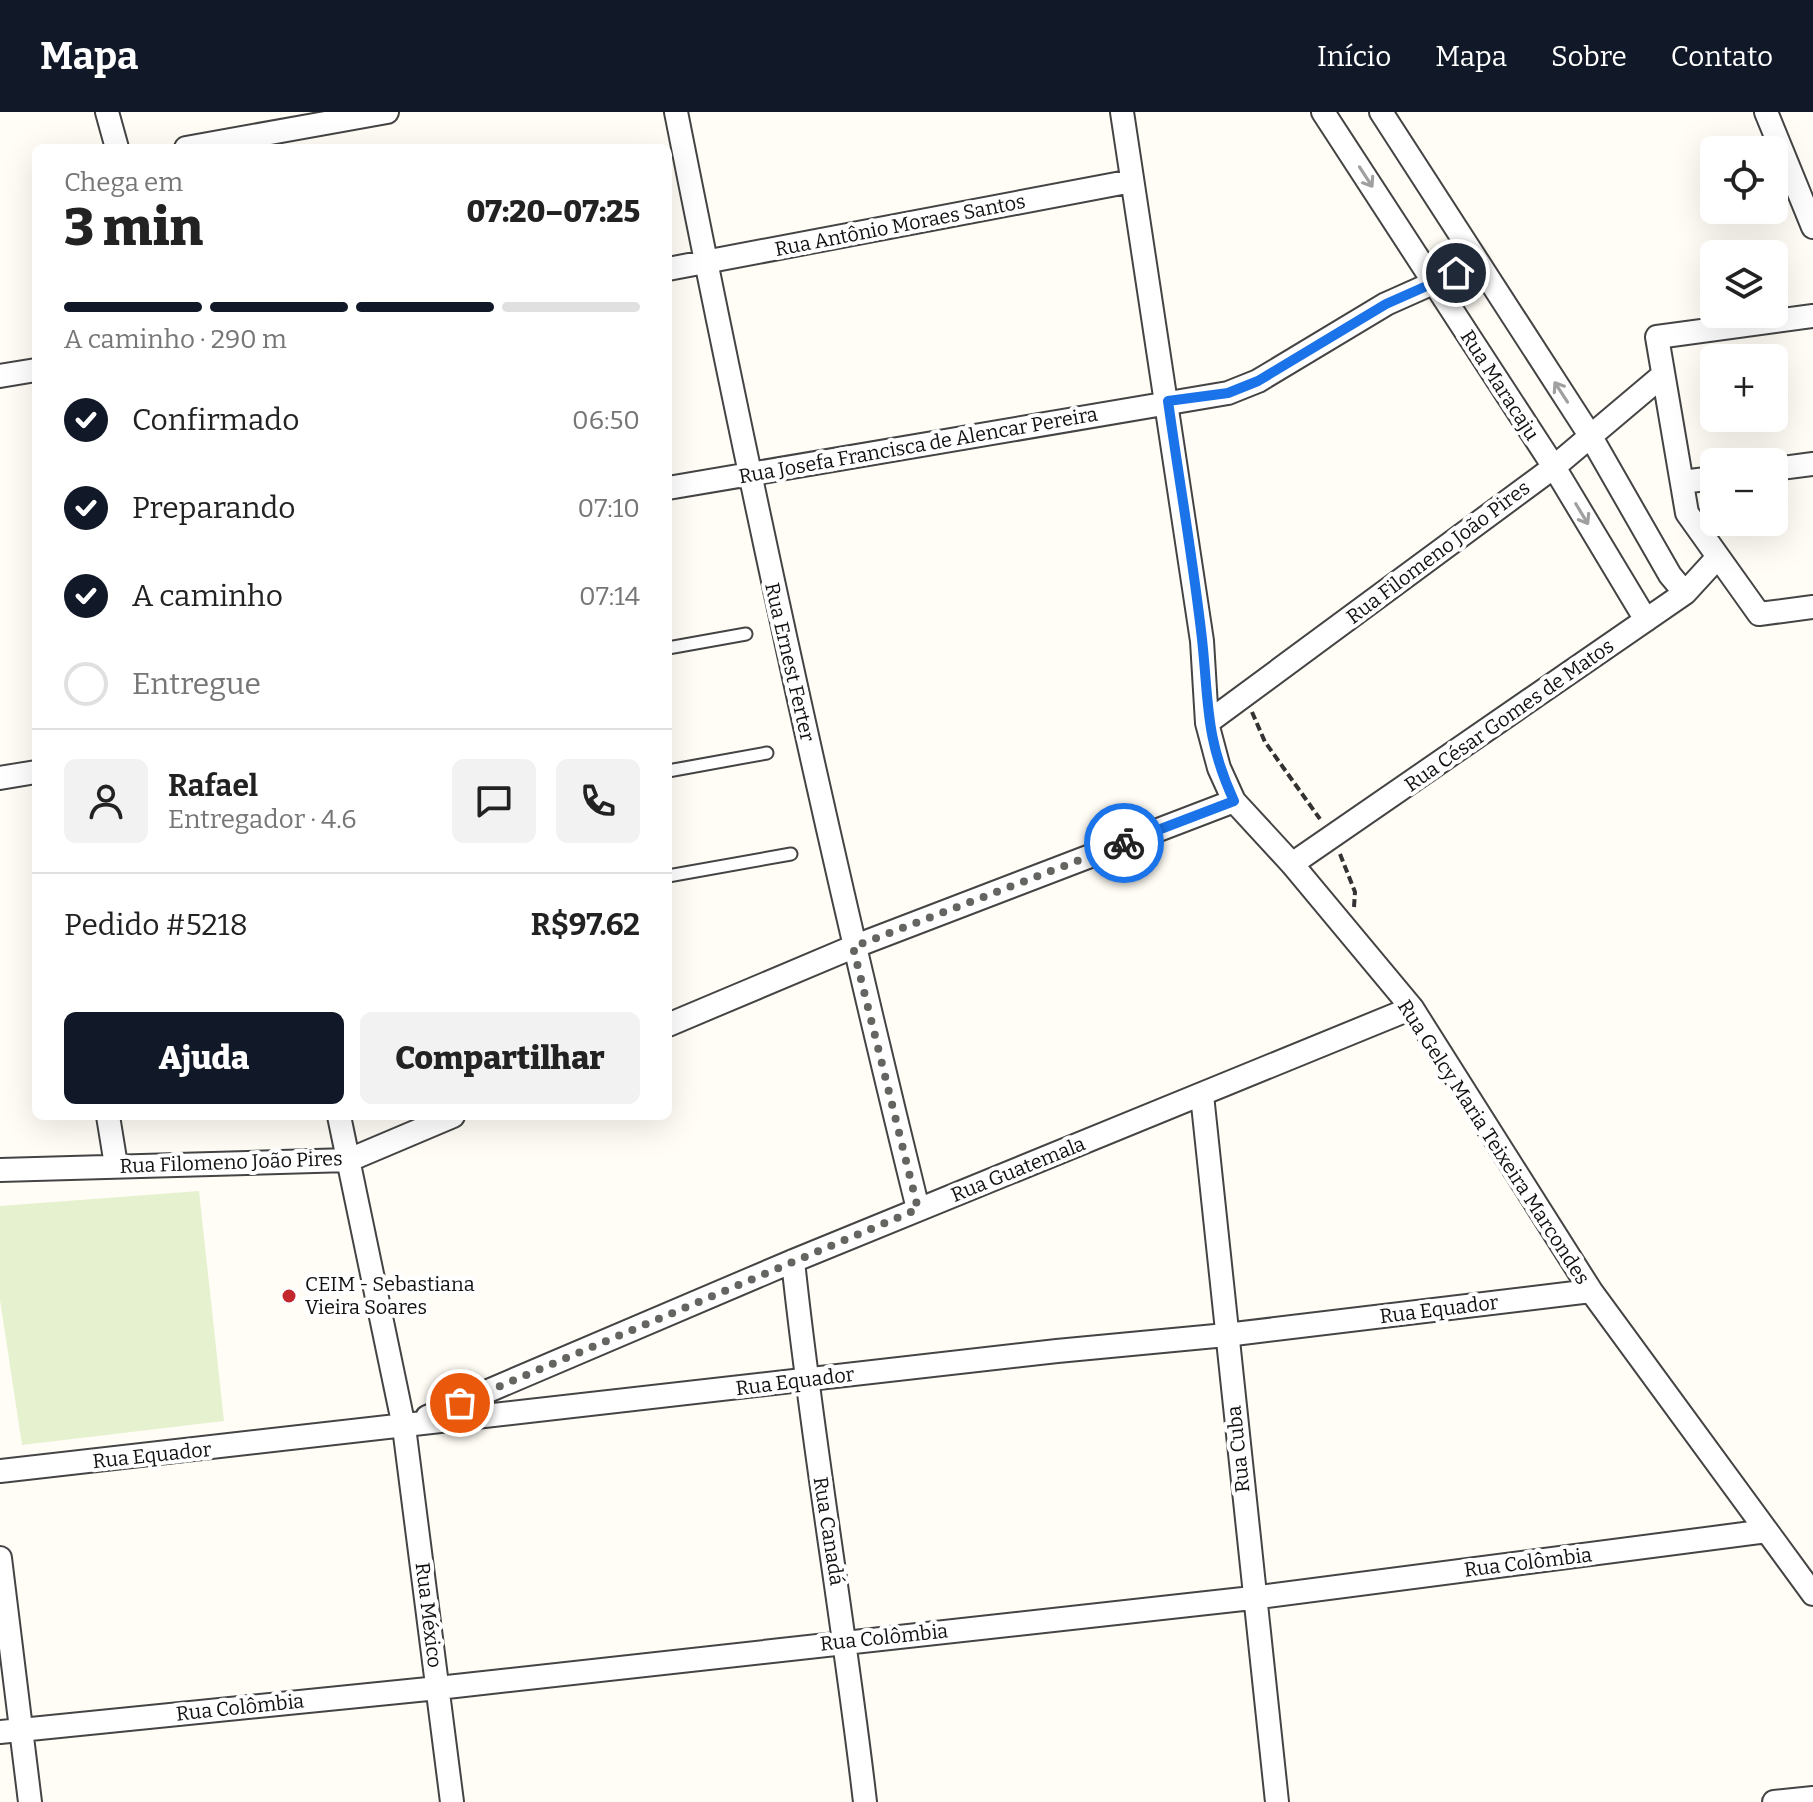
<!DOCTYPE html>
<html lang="pt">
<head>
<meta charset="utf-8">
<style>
	body { margin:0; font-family:Bitter,serif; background:#f2f2f2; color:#222; height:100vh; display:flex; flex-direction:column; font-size:30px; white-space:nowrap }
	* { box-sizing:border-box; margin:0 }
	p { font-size:26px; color:#767676 }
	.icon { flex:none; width:44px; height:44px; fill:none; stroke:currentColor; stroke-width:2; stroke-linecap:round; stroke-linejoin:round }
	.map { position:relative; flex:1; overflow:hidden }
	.sheet { position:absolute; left:32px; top:32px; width:640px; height:976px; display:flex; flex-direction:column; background:#fff; border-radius:12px; box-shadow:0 8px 32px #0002 }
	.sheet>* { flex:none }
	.fabs { position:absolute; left:1700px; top:24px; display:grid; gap:16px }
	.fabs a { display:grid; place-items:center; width:88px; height:88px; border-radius:12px; background:#fff; box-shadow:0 8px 32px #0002; font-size:40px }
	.pin { position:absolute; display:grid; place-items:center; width:68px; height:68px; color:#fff; margin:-34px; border:4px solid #fff; border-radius:50%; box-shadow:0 2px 8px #0007 }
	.courier { position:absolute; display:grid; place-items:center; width:80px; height:80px; margin:-40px; border:6px solid #1a73e8; border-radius:50%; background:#fff; color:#222; box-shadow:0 2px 10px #0007 }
	.head em { font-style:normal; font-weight:800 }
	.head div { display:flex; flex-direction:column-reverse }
	.head { display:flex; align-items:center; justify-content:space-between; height:136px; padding:0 32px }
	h1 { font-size:52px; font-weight:800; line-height:60px }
	.bar { display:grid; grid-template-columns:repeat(4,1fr); gap:12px 8px; align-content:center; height:96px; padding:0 32px }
	.bar i { height:10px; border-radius:6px; background:#e0e0e0 }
	.bar .on { background:#111827 }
	.bar p { grid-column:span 4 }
	.line { display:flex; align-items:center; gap:20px; padding:0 32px; border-top:2px solid #e0e0e0 }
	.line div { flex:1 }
	.round { display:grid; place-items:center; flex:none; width:84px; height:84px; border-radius:12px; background:#f2f2f2 }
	ol { padding:0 32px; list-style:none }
	li { display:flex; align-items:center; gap:24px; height:88px }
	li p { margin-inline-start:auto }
	li .icon { padding:8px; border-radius:50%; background:#111827; color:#fff; stroke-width:4 }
	li:last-child { color:#767676 }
	li i { width:44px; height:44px; border:4px solid #e0e0e0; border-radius:50% }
	.button { display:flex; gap:16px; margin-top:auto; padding:16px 32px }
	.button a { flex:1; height:92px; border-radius:12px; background:#111827; color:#fff; font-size:32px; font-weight:800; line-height:92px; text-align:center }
	.button a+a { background:#f2f2f2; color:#222 }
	header { display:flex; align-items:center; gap:48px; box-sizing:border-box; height:112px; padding:0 40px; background:#111827; color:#fff }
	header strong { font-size:38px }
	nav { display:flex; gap:44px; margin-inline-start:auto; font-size:28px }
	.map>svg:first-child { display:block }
	.pitch { fill:#e6f2cf }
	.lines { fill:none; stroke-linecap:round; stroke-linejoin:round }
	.lane-casing { stroke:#444; stroke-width:15 }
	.street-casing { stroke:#444; stroke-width:26 }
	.path { stroke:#333; stroke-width:4; stroke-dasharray:8 4; stroke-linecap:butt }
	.lane { stroke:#fff; stroke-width:11 }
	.street { stroke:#fff; stroke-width:22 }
	.oneway { stroke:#a0a0a0 }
	.done { stroke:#646461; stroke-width:8; stroke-dasharray:0 14.4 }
	.route { stroke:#1a73e8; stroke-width:10 }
	.poi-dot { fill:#c4262e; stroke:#fff; stroke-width:3 }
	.labels { text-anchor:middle; stroke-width:8; stroke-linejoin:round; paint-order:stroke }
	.street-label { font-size:20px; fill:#111; stroke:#fff }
	.poi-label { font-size:20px; fill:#111; stroke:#fff; text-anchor:start }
</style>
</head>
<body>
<header>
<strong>Mapa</strong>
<nav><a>Início</a><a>Mapa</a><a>Sobre</a><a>Contato</a></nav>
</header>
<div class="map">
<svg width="1813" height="1690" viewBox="0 0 1813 1690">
	<rect width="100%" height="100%" fill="#fffdf5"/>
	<!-- pitch -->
	<path class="pitch" d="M199 1079 224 1309 22 1333 0 1188V1094Z"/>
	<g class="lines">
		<defs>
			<path id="lane" d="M668 536 746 522
				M668 659 767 641
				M668 764 791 742"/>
			<path id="street" d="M107 0 117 36
				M676 0C749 368 828 733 918 1097
				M1122 0 1202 529 1207 611 1219 656 1234 689 1292 752 1412 896 1591 1179 1813 1482
				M1323 0 1554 355 1646 508
				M1381 0 1591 325 1670 463 1685 481
				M1766 0 1813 115
				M186 36 387 0
				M668 157 1132 69
				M1813 204 1657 225 1687 401 1759 502 1813 495
				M0 264 36 258
				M1774 357 1813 352
				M1682 370 1714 366
				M668 376 1228 281 1258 269 1386 192 1478 151
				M1207 611 1554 355 1663 263
				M0 666 36 660
				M1292 752 1685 481 1718 445
				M668 913 853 835 1234 689
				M1202 983 1277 1690
				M108 1004 116 1053
				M339 1004 404 1315 452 1690
				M0 1058 349 1048 453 1004
				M793 1149C812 1330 844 1509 865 1690
				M427 1305 793 1149 1412 896
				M0 1359 1057 1239 1226 1223 1591 1179
				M0 1446 30 1690
				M0 1620 438 1576 1252 1486 1767 1419
				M1774 1690 1813 1686"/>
		</defs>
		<!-- lane casing -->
		<use href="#lane" class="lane-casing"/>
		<!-- street casing -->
		<use href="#street" class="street-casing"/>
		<!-- path -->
		<path class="path" d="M1252 600 1265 630 1320 707
			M1340 742 1355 780 1354 795"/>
		<!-- lane -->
		<use href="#lane" class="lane"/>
		<!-- street -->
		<use href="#street" class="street"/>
	</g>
	<!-- one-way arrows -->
	<defs><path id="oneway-shaft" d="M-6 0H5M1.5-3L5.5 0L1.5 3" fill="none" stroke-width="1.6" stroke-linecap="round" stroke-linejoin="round" transform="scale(2)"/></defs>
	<g class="oneway">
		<use href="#oneway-shaft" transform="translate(1366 65) rotate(57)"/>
		<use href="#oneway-shaft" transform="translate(1561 280) rotate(-123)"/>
		<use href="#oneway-shaft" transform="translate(1582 402) rotate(59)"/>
	</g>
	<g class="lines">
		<!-- done -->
		<path class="done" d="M460 1291 918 1097 853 835 1124 731"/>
		<!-- route -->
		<path class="route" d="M1124 731 1234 689C1205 626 1209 592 1202 527 1193 447 1179 368 1168 289L1228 281 1258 269 1386 192 1456 161"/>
	</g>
	<!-- markers -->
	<circle class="poi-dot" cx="289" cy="1184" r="8"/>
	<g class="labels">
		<!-- street labels -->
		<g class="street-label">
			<text transform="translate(900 113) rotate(-11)" y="7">Rua Antônio Moraes Santos</text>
			<text transform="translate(1500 273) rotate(57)" y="7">Rua Maracaju</text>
			<text transform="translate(918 333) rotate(-10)" y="7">Rua Josefa Francisca de Alencar Pereira</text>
			<text transform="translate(1438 440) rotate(-37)" y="7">Rua Filomeno João Pires</text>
			<text transform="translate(790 550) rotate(77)" y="7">Rua Ernest Ferter</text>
			<text transform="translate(1509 603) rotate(-35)" y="7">Rua César Gomes de Matos</text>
			<text transform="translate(1494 1030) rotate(57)" y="7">Rua Gelcy Maria Teixeira Marcondes</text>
			<text transform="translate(231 1050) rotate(-2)" y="7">Rua Filomeno João Pires</text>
			<text transform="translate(1018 1057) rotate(-22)" y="7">Rua Guatemala</text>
			<text transform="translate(1439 1197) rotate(-7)" y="7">Rua Equador</text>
			<text transform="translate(795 1269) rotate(-7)" y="7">Rua Equador</text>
			<text transform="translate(1238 1337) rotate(-96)" y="7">Rua Cuba</text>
			<text transform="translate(152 1343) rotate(-6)" y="7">Rua Equador</text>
			<text transform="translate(829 1419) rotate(81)" y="7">Rua Canadá</text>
			<text transform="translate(1528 1450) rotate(-7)" y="7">Rua Colômbia</text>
			<text transform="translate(429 1503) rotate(83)" y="7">Rua México</text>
			<text transform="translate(884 1525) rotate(-6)" y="7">Rua Colômbia</text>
			<text transform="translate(240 1595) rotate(-6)" y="7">Rua Colômbia</text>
		</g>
		<!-- poi labels -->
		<g class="poi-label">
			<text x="305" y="1179">CEIM - Sebastiana<tspan x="305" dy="23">Vieira Soares</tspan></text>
		</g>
	</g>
</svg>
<div class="fabs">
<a><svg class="icon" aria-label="locate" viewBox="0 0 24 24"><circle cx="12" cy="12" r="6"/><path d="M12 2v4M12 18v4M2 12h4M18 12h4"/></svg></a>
<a><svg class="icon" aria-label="layers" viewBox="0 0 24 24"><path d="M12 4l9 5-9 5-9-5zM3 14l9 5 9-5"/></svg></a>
<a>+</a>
<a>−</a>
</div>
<div class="pin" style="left:460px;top:1291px;background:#ea580c"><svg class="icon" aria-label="bag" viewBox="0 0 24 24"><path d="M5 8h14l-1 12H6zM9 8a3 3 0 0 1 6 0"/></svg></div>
<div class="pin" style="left:1456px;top:161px;background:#1f2937"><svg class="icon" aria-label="home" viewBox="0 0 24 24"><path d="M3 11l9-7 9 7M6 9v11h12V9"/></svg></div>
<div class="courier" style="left:1124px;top:731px"><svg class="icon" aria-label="bike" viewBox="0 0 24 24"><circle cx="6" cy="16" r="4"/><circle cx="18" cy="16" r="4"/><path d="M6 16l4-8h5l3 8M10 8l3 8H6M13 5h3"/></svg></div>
<section class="sheet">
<div class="head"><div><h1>3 min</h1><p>Chega em</p></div><em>07:20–07:25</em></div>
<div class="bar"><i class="on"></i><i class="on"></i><i class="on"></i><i></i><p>A caminho · 290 m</p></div>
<ol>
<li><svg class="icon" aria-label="check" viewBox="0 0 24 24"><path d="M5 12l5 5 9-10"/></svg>Confirmado<p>06:50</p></li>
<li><svg class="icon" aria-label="check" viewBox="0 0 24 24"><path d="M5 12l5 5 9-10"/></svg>Preparando<p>07:10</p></li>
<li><svg class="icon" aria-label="check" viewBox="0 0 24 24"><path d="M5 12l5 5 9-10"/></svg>A caminho<p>07:14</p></li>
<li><i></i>Entregue</li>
</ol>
<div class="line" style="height:144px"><a class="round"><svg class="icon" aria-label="person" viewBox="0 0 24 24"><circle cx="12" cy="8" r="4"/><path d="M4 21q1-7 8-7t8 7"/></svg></a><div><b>Rafael</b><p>Entregador · 4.6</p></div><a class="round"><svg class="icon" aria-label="chat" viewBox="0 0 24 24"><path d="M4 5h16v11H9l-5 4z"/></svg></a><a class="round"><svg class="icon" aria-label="phone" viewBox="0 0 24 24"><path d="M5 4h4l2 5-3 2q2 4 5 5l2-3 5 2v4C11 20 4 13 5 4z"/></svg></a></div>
<div class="line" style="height:104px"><div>Pedido #5218</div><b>R$97.62</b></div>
<div class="button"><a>Ajuda</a><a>Compartilhar</a></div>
</section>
</div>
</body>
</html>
